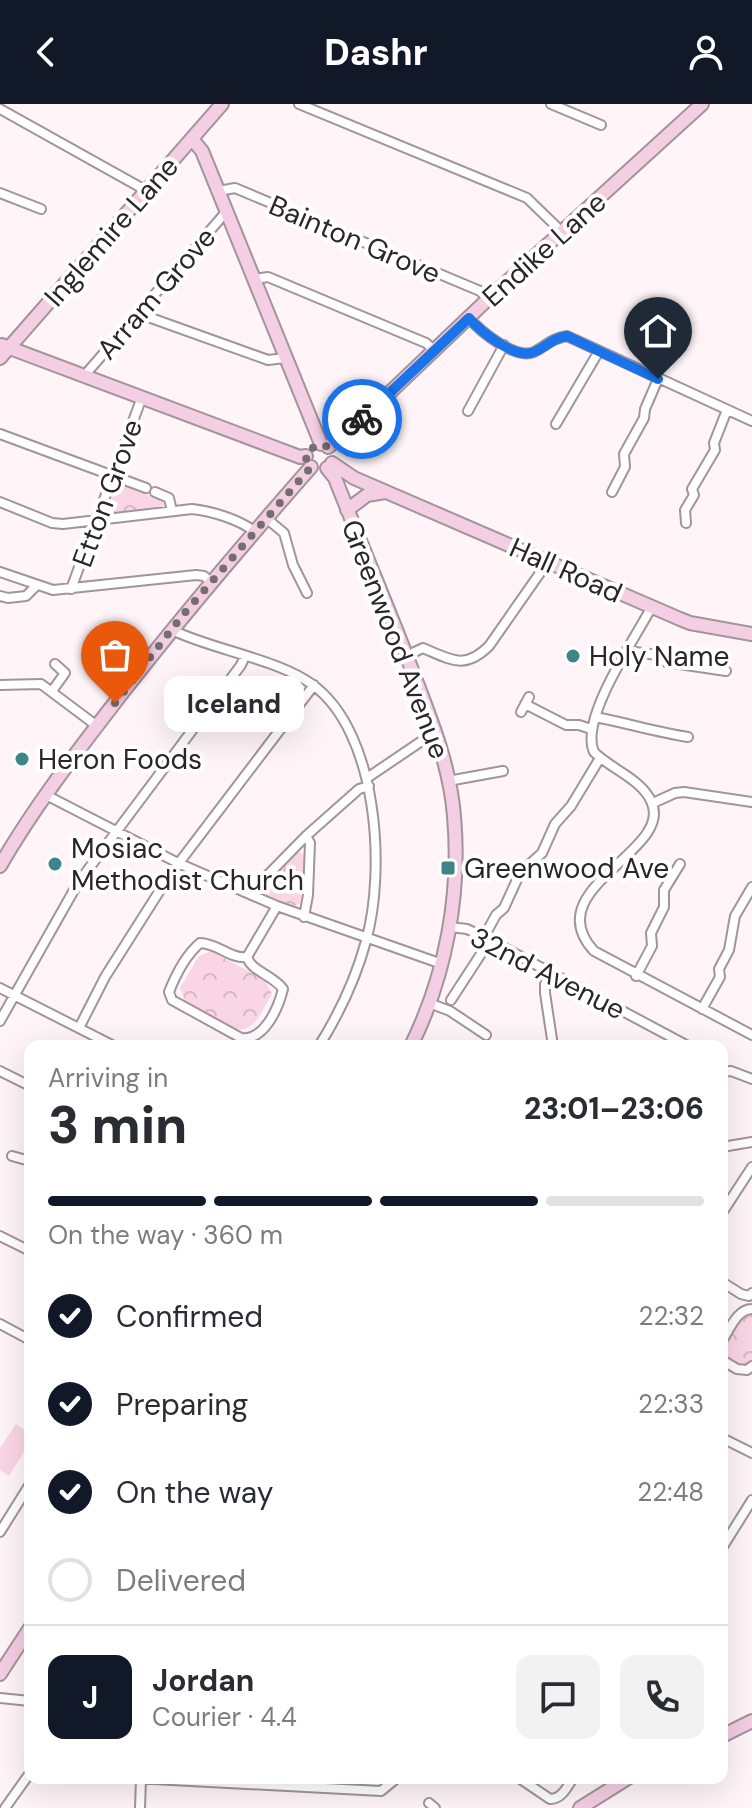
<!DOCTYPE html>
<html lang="en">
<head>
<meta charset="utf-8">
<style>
	body { margin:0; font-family:"DM Sans",sans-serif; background:#f2f2f3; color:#2b2b33; height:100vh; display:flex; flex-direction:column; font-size:30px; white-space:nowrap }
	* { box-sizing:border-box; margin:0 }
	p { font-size:26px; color:#7c7c81 }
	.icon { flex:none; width:44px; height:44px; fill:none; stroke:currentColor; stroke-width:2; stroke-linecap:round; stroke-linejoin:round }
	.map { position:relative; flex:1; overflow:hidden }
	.details { position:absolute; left:24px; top:936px; width:704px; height:744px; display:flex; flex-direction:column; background:#fff; border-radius:16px; box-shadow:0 8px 32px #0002 }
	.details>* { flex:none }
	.pin { position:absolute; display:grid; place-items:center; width:68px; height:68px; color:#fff; margin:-82px -34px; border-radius:50% 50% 50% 0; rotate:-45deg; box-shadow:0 0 8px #0007 }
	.pin .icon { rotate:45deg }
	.courier { position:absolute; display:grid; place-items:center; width:80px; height:80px; margin:-40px; border:6px solid #1a73e8; border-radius:50%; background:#fff; color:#222; box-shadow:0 2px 10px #0007 }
	.bubble { position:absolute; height:56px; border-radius:16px; background:#fff; box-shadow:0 8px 32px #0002; font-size:26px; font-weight:800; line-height:56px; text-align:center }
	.headline em { font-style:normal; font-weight:800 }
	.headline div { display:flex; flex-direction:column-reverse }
	.headline { display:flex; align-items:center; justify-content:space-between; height:136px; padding:0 24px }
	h1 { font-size:52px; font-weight:800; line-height:60px }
	.bar { display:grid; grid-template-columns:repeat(4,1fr); gap:12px 8px; align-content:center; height:96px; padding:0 24px }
	.bar i { height:10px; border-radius:6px; background:#e1e1e2 }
	.bar .current { background:#111827 }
	.bar p { grid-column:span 4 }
	.line { display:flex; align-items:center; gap:20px; padding:0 24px; border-top:2px solid #e1e1e2 }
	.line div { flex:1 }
	.round { display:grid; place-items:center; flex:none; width:84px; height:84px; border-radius:16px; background:#f2f2f3 }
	ol { padding:0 24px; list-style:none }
	li { display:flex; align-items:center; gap:24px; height:88px }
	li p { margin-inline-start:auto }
	li .icon { padding:8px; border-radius:50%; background:#111827; color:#fff; stroke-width:4 }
	li:last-child { color:#7c7c81 }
	li i { width:44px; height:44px; border:4px solid #e1e1e2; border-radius:50% }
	header { display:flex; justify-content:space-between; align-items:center; height:104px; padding:0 24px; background:#111827; color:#fff; font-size:36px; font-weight:800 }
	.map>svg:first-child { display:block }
	.park { fill:url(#park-crowns) }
	.garden { fill:#fad5e6 }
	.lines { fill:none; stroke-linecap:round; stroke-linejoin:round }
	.street-casing { stroke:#a3949a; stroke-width:12 }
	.secondary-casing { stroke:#a3949a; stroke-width:16 }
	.street { stroke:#fff; stroke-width:8 }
	.secondary { stroke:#f4cee3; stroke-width:12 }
	.done { stroke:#756e71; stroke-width:8; stroke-dasharray:0 14.4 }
	.route { stroke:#1a73e8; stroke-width:10 }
	.poi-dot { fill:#3d8588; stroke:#fff; stroke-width:3 }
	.labels { text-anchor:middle; stroke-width:8; stroke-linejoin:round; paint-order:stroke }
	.street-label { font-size:28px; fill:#2b2528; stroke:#fff }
	.poi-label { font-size:28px; fill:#2b2528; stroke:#fff; text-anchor:start }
</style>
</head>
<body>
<header><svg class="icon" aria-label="back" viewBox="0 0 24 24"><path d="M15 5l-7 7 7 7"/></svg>Dashr<svg class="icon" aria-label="person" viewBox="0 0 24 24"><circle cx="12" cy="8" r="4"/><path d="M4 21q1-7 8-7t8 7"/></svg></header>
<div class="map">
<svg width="752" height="1704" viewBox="0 0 752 1704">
	<defs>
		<pattern id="park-crowns" width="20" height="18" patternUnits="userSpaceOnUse" patternTransform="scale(2)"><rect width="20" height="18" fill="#fad5e6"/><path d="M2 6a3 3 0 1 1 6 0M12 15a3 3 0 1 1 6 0" fill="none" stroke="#d6b7c5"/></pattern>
	</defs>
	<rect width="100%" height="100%" fill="#fff5f9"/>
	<!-- park -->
	<path class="park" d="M118 380 165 397 163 404 110 410 106 405Z
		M300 748 307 754 300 800 293 802 262 789C267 775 285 752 300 748Z
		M211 847 265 876 272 890C263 904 256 928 237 925L186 899 180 884 199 852Z
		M748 1208 752 1209V1258L743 1264 723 1253 722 1245Z"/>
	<!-- garden -->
	<path class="garden" d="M16 1320 30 1330V1338L9 1372 0 1366V1344Z"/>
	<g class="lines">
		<defs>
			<path id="street" d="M299 0 527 94 562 128
				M551 0 601 21
				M0 5 147 87
				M219 87 235 84 480 187 488 195
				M0 89 41 105
				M255 175 268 173 426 239 434 246
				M137 209 268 256 285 254
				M469 214C480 227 515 256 534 248 548 241 550 235 567 232L752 317
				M84 272 227 107
				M468 307 504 241
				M556 320 599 247
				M0 330 146 384
				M155 388 169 394 172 407
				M612 388 625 363 624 350 644 314 645 305 658 275
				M0 398 52 419 63 420 192 405C211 407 238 415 254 427
				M266 414 284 429 293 461 307 489
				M686 419 685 406 694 391 692 385 715 346 714 339 727 306
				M0 468 53 486 196 471 204 472 211 478
				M71 485 142 293
				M0 492 8 494 26 492 36 482
				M651 504C635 535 579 615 594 648 611 665 641 675 651 697 676 747 536 784 594 847L752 931
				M172 526C213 546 278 555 313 581 378 629 386 766 366 837 356 874 339 910 319 942
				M628 547 657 551 666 558 726 567
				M406 552 423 544C451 556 465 566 489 542L547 459
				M0 581 41 580 97 622
				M52 587 65 569 55 560
				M525 600 566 621H579L591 625
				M521 608 529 593
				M595 613C627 619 656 628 688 633
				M367 674 435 628
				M448 677 503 667
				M46 691 178 759 277 802 442 860
				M653 699 675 689 684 688 752 698
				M254 792 257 782 306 732 359 685 369 682
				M304 813 308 791 310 739 306 732
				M450 823 467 825 484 833 688 942
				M484 833 496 811 504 804 520 769 542 749 555 720 571 702 600 654
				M200 839C217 839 230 855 247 853 252 868 273 871 283 885 278 905 264 937 241 934L172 896 169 888C176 870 186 851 200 839Z
				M247 853 277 802
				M551 868 545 880V889L553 942
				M636 872 652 842 651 829 664 803V786L680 760
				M0 884 114 942
				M451 896 490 836
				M429 899 450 907 486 931
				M702 905 720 873 719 865 729 846 735 812 752 783
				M0 917 78 779 241 561 245 552
				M79 924 105 873 169 772 314 581
				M0 967 30 982
				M722 968 731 967 752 975
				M722 1043 752 1038
				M12 1052 30 1057
				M722 1109 752 1063
				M0 1132 30 1147
				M722 1178 741 1190 749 1192 752 1189
				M0 1220 30 1236
				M722 1237C730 1225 737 1205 752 1205
				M722 1256 737 1265 747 1266 752 1262
				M722 1334 752 1349
				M30 1394V1421
				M0 1428 30 1380
				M722 1444 752 1396
				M0 1594 30 1597
				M134 1674 381 1687 397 1674
				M519 1674 550 1695C562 1695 567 1683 573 1674
				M429 1699 435 1704
				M5 1704 30 1669
				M140 1704 141 1675"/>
			<path id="secondary" d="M192 35 202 47 321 340
				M2 241 300 353 306 352
				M0 254 222 0
				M328 343 362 315 488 195 702 0
				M332 359 354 374 680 515 690 519 752 530
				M327 364 335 374C360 438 387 501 412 566 430 613 450 661 454 712 461 790 446 871 411 942
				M347 406 367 391 385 388
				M0 762C35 701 80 644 123 588 183 511 246 437 311 363
				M0 1570 30 1524
				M722 1632 752 1617
				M580 1704 628 1674"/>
		</defs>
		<!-- street casing -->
		<use href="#street" class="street-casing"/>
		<!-- secondary casing -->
		<use href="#secondary" class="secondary-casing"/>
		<!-- street -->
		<use href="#street" class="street"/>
		<!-- secondary -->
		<use href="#secondary" class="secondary"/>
	</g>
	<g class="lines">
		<!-- done -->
		<path class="done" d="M115 599 182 512 311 363 306 356 308 346 321 340 328 343 362 315"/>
		<!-- route -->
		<path class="route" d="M362 315 469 214C480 227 515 256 534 248 548 242 550 235 567 232L658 275"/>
	</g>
	<!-- markers -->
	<g class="poi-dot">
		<circle cx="573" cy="552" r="8"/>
		<circle cx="22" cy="655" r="8"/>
		<circle cx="55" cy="760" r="8"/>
		<rect x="440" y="756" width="16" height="16" rx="4"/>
	</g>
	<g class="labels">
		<!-- street labels -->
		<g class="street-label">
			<text transform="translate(111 127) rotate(-49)" y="10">Inglemire Lane</text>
			<text transform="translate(355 135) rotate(23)" y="10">Bainton Grove</text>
			<text transform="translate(544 145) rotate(-42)" y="10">Endike Lane</text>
			<text transform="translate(156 189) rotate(-49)" y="10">Arram Grove</text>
			<text transform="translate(107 389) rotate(-70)" y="10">Etton Grove</text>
			<text transform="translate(566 466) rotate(24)" y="10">Hall Road</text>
			<text transform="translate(396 535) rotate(69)" y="10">Greenwood Avenue</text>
			<text transform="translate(548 869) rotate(27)" y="10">32nd Avenue</text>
		</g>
		<!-- poi labels -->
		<g class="poi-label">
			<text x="589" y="562">Holy Name</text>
			<text x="38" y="665">Heron Foods</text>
			<text x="71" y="754">Mosiac<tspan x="71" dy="32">Methodist Church</tspan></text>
			<text x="464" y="774">Greenwood Ave</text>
		</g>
	</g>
</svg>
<div class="pin" style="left:115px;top:599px;background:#ea580c"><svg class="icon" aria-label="bag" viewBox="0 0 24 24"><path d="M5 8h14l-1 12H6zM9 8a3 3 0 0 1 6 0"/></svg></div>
<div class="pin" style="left:658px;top:275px;background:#1f2937"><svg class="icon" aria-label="home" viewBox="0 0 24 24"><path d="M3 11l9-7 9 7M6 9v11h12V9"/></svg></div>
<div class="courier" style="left:362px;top:315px"><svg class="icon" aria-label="bike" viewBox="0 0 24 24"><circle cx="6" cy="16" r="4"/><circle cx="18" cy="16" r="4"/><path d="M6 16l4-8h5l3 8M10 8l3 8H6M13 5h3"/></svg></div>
<div class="bubble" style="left:164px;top:572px;width:140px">Iceland</div>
<section class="details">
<div class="headline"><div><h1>3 min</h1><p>Arriving in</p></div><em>23:01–23:06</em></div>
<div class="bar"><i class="current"></i><i class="current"></i><i class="current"></i><i></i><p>On the way · 360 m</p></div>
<ol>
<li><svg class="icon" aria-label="check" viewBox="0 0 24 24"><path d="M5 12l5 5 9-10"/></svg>Confirmed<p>22:32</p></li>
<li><svg class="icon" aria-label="check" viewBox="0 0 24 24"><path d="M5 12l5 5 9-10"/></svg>Preparing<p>22:33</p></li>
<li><svg class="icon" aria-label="check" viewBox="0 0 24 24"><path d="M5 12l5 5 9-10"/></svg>On the way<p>22:48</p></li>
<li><i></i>Delivered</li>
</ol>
<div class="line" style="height:144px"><b class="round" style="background:#111827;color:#fff">J</b><div><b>Jordan</b><p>Courier · 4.4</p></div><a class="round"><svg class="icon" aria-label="chat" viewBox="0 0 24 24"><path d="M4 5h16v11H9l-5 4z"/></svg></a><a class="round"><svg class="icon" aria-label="phone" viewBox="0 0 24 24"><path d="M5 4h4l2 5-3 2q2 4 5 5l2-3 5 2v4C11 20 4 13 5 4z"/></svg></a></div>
</section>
</div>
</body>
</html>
